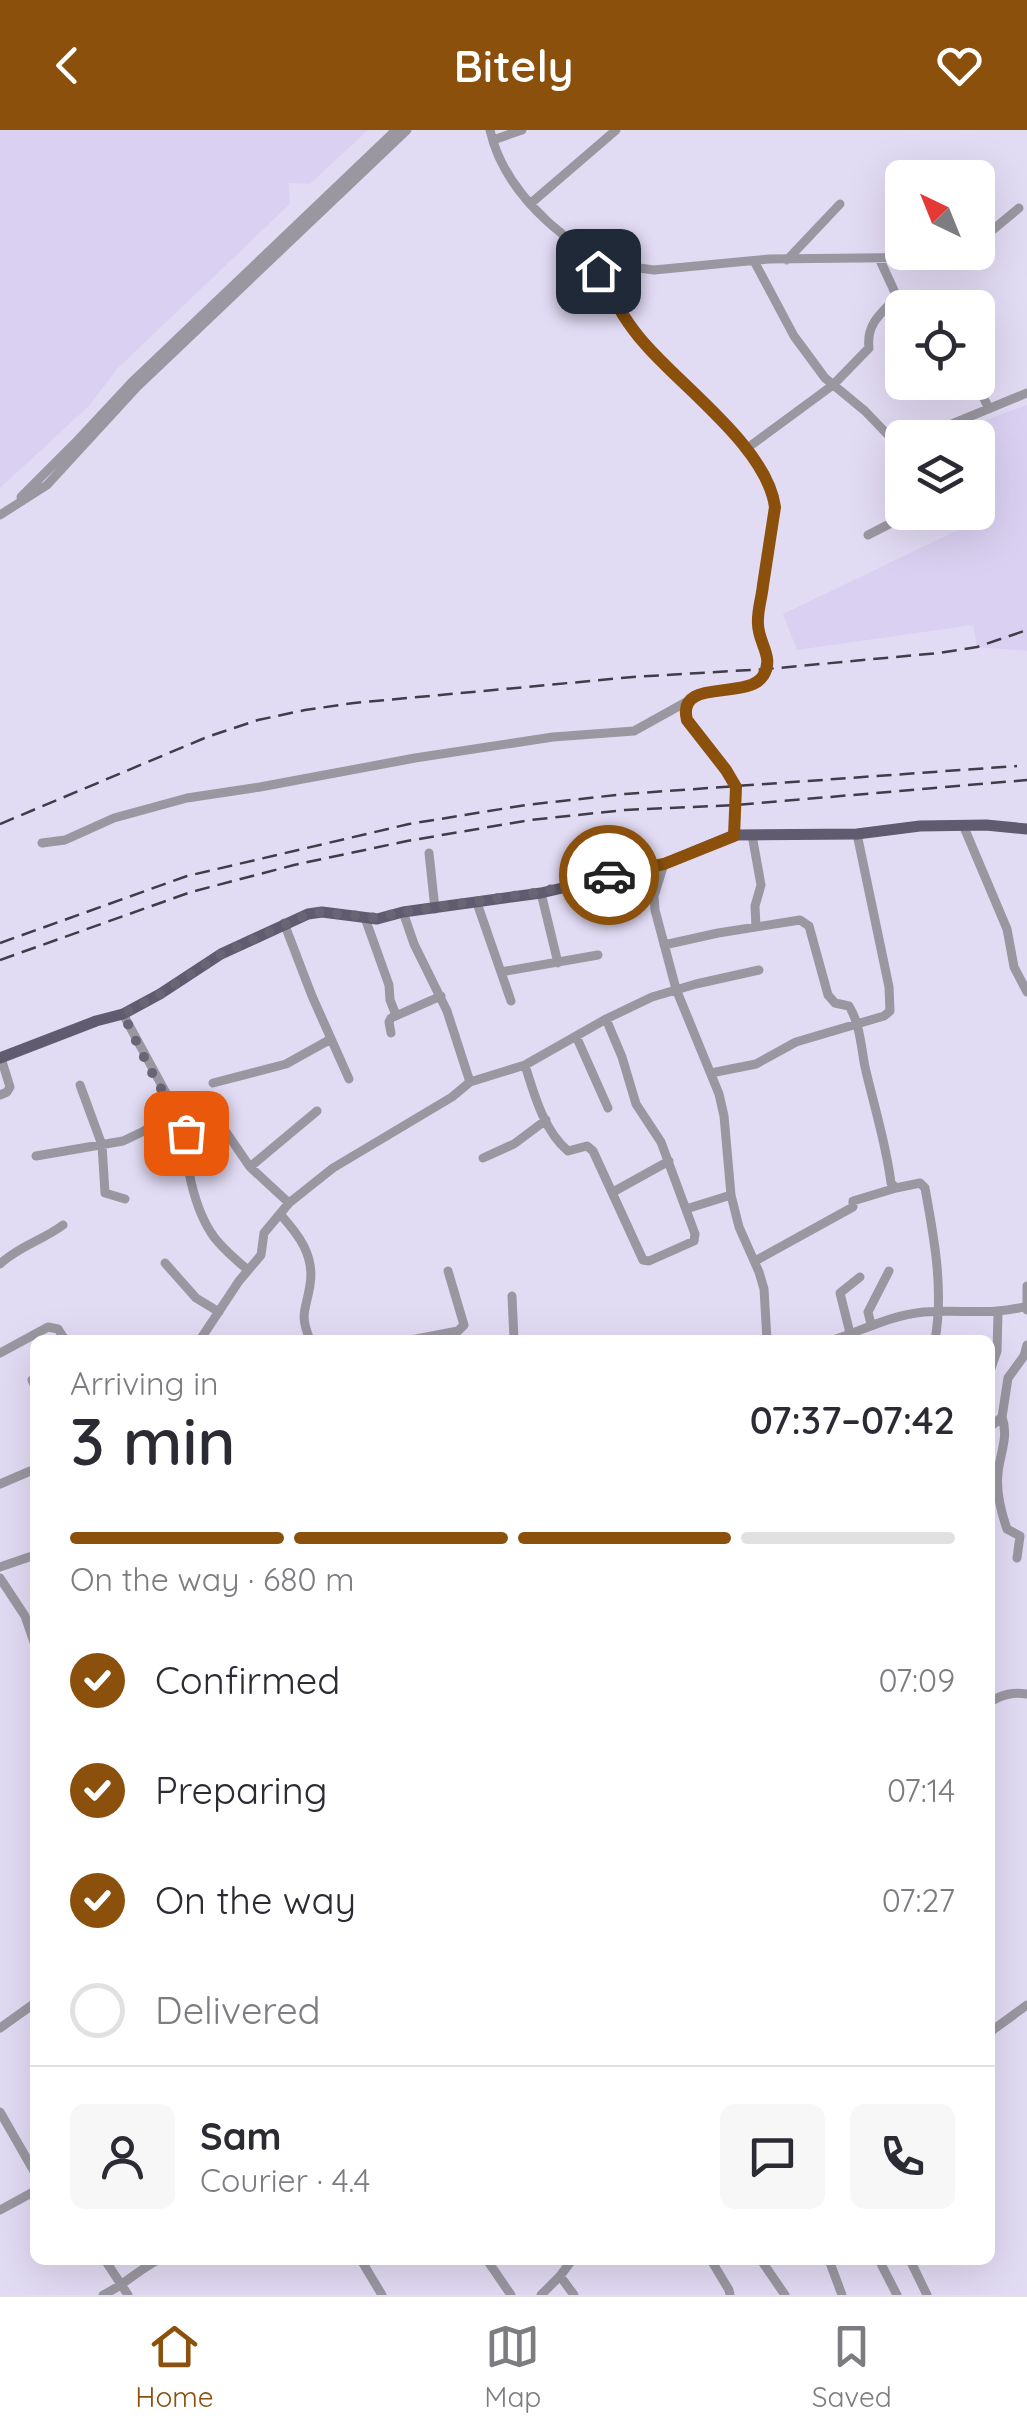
<!DOCTYPE html>
<html lang="en">
<head>
<meta charset="utf-8">
<style>
	body { margin:0; font-family:Quicksand,sans-serif; background:#f7f7f7; color:#2b2b33; height:100vh; display:flex; flex-direction:column; font-size:38px; white-space:nowrap }
	* { box-sizing:border-box; margin:0 }
	p { font-size:32px; color:#7c7c81 }
	.icon { flex:none; width:55px; height:55px; fill:none; stroke:currentColor; stroke-width:2; stroke-linecap:round; stroke-linejoin:round }
	.map { position:relative; flex:1; overflow:hidden }
	.details { position:absolute; left:30px; top:1205px; width:965px; height:930px; display:flex; flex-direction:column; background:#fff; border-radius:15px; box-shadow:0 10px 40px #0002 }
	.details>* { flex:none }
	.needle { width:65px; rotate:317deg }
	.tools { position:absolute; left:885px; top:30px; display:grid; gap:20px }
	.tools a { display:grid; place-items:center; width:110px; height:110px; border-radius:15px; background:#fff; box-shadow:0 10px 40px #0002; font-size:50px }
	.pin { position:absolute; display:grid; place-items:center; width:85px; height:85px; color:#fff; margin:-42px; border-radius:20px; box-shadow:0 5px 15px #0006 }
	.courier { position:absolute; display:grid; place-items:center; width:100px; height:100px; margin:-50px; border:8px solid #8b510c; border-radius:50%; background:#fff; color:#222; box-shadow:0 2px 12px #0007 }
	.overview em { font-style:normal; font-weight:600 }
	.overview div { display:flex; flex-direction:column-reverse }
	.overview { display:flex; align-items:center; justify-content:space-between; height:170px; padding:0 40px }
	h1 { font-size:65px; font-weight:600; line-height:75px }
	.bar { display:grid; grid-template-columns:repeat(4,1fr); gap:15px 10px; align-content:center; height:120px; padding:0 40px }
	.bar i { height:12px; border-radius:8px; background:#e1e1e2 }
	.bar .current { background:#8b510c }
	.bar p { grid-column:span 4 }
	.line { display:flex; align-items:center; gap:25px; padding:0 40px; border-top:2px solid #e1e1e2 }
	.line div { flex:1 }
	.round { display:grid; place-items:center; flex:none; width:105px; height:105px; border-radius:15px; background:#f7f7f7 }
	ol { padding:0 40px; list-style:none }
	li { display:flex; align-items:center; gap:30px; height:110px }
	li p { margin-inline-start:auto }
	li .icon { padding:10px; border-radius:50%; background:#8b510c; color:#fff; stroke-width:4 }
	li:last-child { color:#7c7c81 }
	li i { width:55px; height:55px; border:5px solid #e1e1e2; border-radius:50% }
	header { display:flex; justify-content:space-between; align-items:center; height:130px; padding:0 40px; background:#8b510c; color:#fff; font-size:45px; font-weight:600 }
	.tab-bar { display:flex; justify-content:space-around; align-items:center; height:140px; border-top:2px solid #e1e1e2; background:#fff; font-size:28px; color:#7c7c81 }
	.tab-bar a { display:grid; justify-items:center; gap:5px }
	.tab-bar .current { color:#8b510c }
	.map>svg:first-child { display:block }
	.built { fill:#dad1f2 }
	.lines { fill:none; stroke-linecap:round; stroke-linejoin:round }
	.minor { stroke:#9a97a1; stroke-width:9 }
	.major { stroke:#605b6e; stroke-width:11 }
	.rail { stroke:#403c48; stroke-width:2.5; stroke-dasharray:15 8; stroke-linecap:butt }
	.done { stroke:#6a6575; stroke-width:10; stroke-dasharray:0 18 }
	.route { stroke:#8b510c; stroke-width:12 }
</style>
</head>
<body>
<header><svg class="icon" aria-label="back" viewBox="0 0 24 24"><path d="M15 5l-7 7 7 7"/></svg>Bitely<svg class="icon" aria-label="heart" viewBox="0 0 24 24"><path d="M12 20l-8-8c-3-5 5-10 8-4 3-6 11-1 8 4z"/></svg></header>
<div class="map">
<svg width="1027" height="2165" viewBox="0 0 1027 2165">
	<rect width="100%" height="100%" fill="#e2dbf4"/>
	<!-- built -->
	<path class="built" d="M0 0H368L310 54 289 53 290 74 118 238 89 276 0 358Z
		M1027 275V521L977 517 973 495 797 520 783 484 989 385 978 367V308L938 307Z"/>
	<g class="lines">
		<!-- minor -->
		<path class="minor" d="M490 0C498 36 520 66 547 91 560 103 575 113 588 126 608 148 618 180 637 204 676 254 766 314 775 377 772 403 767 429 763 455 762 467 757 481 758 494 758 513 775 528 763 546 746 571 676 547 687 590L726 639 736 657 734 705
			M493 10 522 0
			M530 74 616 0
			M978 112 1019 78
			M589 127 617 135 654 140 769 129 951 127 963 122
			M879 128 897 167C906 175 914 167 925 178
			M787 130 840 74
			M754 131 794 206 825 248 865 281 890 307 902 313
			M976 252 989 279
			M918 308 1027 263
			M746 319 833 255 869 218C866 194 881 183 897 167
			M21 367 75 313 132 252 396 0
			M0 385 47 355 137 257 407 0
			M868 405 913 382
			M963 695 1007 799 1014 837 1027 862
			M752 705 761 755 755 776 756 797
			M42 713 65 710 114 688 187 668 260 657 415 628 553 607 634 601 688 571
			M429 723 435 779
			M664 734 654 766 655 780 676 859 719 964 724 986 731 1065 739 1097 759 1142 764 1159 767 1210
			M541 763 558 833
			M477 773 511 871
			M403 782 414 814 447 881 470 952
			M365 788 389 855 390 870 396 885
			M284 793 312 866 349 949
			M664 815 718 803 800 790 809 796 828 865 835 873 849 876C860 894 861 916 865 937 874 976 886 1013 891 1053L896 1058 920 1053 925 1058C934 1107 944 1160 935 1210
			M501 842 598 825
			M123 884 179 987 188 994 215 995 224 999 250 1037 289 1073 333 1038 452 967 470 952 525 935 606 889 652 867 696 854 759 840
			M391 903 389 892 391 888 441 866
			M576 906 608 978
			M525 935C534 964 544 1001 568 1021L587 1016 593 1021 643 1130 649 1131 694 1111 695 1104 661 1012 636 974 622 927 606 889
			M711 943 756 934 796 912 884 886 890 881 889 857 857 704
			M213 953 286 934 331 909
			M80 955 102 1015 105 1063 125 1069
			M0 965 7 962 10 957 1 928
			M188 994C181 1026 195 1081 214 1107 224 1120 236 1130 248 1140
			M36 1026 123 1011 142 1002 176 981
			M483 1028 514 1014 546 990
			M250 1037 317 981
			M613 1062 669 1031
			M686 1079 731 1065
			M280 1084C299 1105 315 1126 310 1155 306 1181 299 1183 310 1210
			M755 1131 853 1077V1071L896 1058
			M165 1133 196 1168 219 1182
			M0 1134C18 1117 43 1110 63 1095
			M512 1166 514 1210
			M1027 1180V1156
			M871 1194 868 1182 889 1141
			M850 1203 840 1163 860 1147
			M200 1210 239 1151 261 1125 264 1103 289 1073
			M411 1210 458 1201 464 1195 448 1141
			M833 1210C864 1200 891 1185 924 1182 959 1179 992 1186 1027 1176
			M0 1223 48 1197 58 1199 65 1210
			M990 1241 997 1221 998 1183
			M32 1250 35 1256
			M1002 1287C1009 1307 1000 1323 998 1343 996 1361 1001 1382 1007 1399L1020 1406 1017 1428
			M990 1297 1002 1287 1008 1248 1024 1226 1027 1215
			M0 1354 35 1339
			M0 1437 35 1425
			M0 1448 25 1486 35 1515
			M990 1572C1003 1564 1013 1562 1027 1564
			M0 1898 35 1873
			M990 1902 1027 1875
			M0 1982 35 2043
			M0 2080 35 2061
			M105 2130 128 2165
			M361 2130 382 2165
			M487 2130 511 2165
			M711 2130 729 2160 730 2165
			M761 2130 785 2165
			M829 2130 842 2165
			M879 2130 897 2165
			M910 2130 927 2165
			M560 2146 574 2165
			M103 2165C123 2156 138 2140 158 2130
			M541 2165 560 2146 572 2130"/>
		<!-- major -->
		<path class="major" d="M0 928 96 891 123 884 160 864 221 824 308 784 322 782 377 789 403 782 541 763 664 734 734 705 857 704 920 696 986 695 1027 699"/>
		<!-- rail -->
		<path class="rail" d="M0 694 207 607 258 590 305 580 354 573 633 547 767 539 939 523 977 517 1027 500
			M0 813 187 746 409 694 526 675 625 664 1017 636
			M0 830 191 762 294 735 407 711 530 690 625 680 736 675 1027 650"/>
	</g>
	<g class="lines">
		<!-- done -->
		<path class="done" d="M186 1003 188 994C166 978 136 910 123 884L160 864 221 824 308 784 322 782 377 788 403 782 541 762 609 745"/>
		<!-- route -->
		<path class="route" d="M598 141C612 166 625 192 645 214 683 258 767 318 775 377 771 403 767 429 763 455 762 467 757 481 758 494 758 513 775 527 763 546 746 571 676 547 687 590L726 640 736 657 734 706 664 734 609 745"/>
	</g>
</svg>
<div class="tools">
<a><svg class="needle" viewBox="-14 -14 28 28"><path d="M0-13l5 13h-10z" fill="#e53935"/><path d="M0 13l5-13h-10z" fill="#7c7c81"/></svg></a>
<a><svg class="icon" aria-label="locate" viewBox="0 0 24 24"><circle cx="12" cy="12" r="6"/><path d="M12 2v4M12 18v4M2 12h4M18 12h4"/></svg></a>
<a><svg class="icon" aria-label="layers" viewBox="0 0 24 24"><path d="M12 4l9 5-9 5-9-5zM3 14l9 5 9-5"/></svg></a>
</div>
<div class="pin" style="left:186px;top:1003px;background:#ea580c"><svg class="icon" aria-label="bag" viewBox="0 0 24 24"><path d="M5 8h14l-1 12H6zM9 8a3 3 0 0 1 6 0"/></svg></div>
<div class="pin" style="left:598px;top:141px;background:#1f2937"><svg class="icon" aria-label="home" viewBox="0 0 24 24"><path d="M3 11l9-7 9 7M6 9v11h12V9"/></svg></div>
<div class="courier" style="left:609px;top:745px"><svg class="icon" aria-label="car" viewBox="0 0 24 24"><path d="M5 17H2v-5l4-1 3-4h7l3 4 3 1v5h-3M9 17h6M6 11h13"/><circle cx="7" cy="17" r="2"/><circle cx="17" cy="17" r="2"/></svg></div>
<section class="details">
<div class="overview"><div><h1>3 min</h1><p>Arriving in</p></div><em>07:37–07:42</em></div>
<div class="bar"><i class="current"></i><i class="current"></i><i class="current"></i><i></i><p>On the way · 680 m</p></div>
<ol>
<li><svg class="icon" aria-label="check" viewBox="0 0 24 24"><path d="M5 12l5 5 9-10"/></svg>Confirmed<p>07:09</p></li>
<li><svg class="icon" aria-label="check" viewBox="0 0 24 24"><path d="M5 12l5 5 9-10"/></svg>Preparing<p>07:14</p></li>
<li><svg class="icon" aria-label="check" viewBox="0 0 24 24"><path d="M5 12l5 5 9-10"/></svg>On the way<p>07:27</p></li>
<li><i></i>Delivered</li>
</ol>
<div class="line" style="height:180px"><a class="round"><svg class="icon" aria-label="person" viewBox="0 0 24 24"><circle cx="12" cy="8" r="4"/><path d="M4 21q1-7 8-7t8 7"/></svg></a><div><b>Sam</b><p>Courier · 4.4</p></div><a class="round"><svg class="icon" aria-label="chat" viewBox="0 0 24 24"><path d="M4 5h16v11H9l-5 4z"/></svg></a><a class="round"><svg class="icon" aria-label="phone" viewBox="0 0 24 24"><path d="M5 4h4l2 5-3 2q2 4 5 5l2-3 5 2v4C11 20 4 13 5 4z"/></svg></a></div>
</section>
</div>
<nav class="tab-bar">
<a class="current"><svg class="icon" aria-label="home" viewBox="0 0 24 24"><path d="M3 11l9-7 9 7M6 9v11h12V9"/></svg>Home</a>
<a><svg class="icon" aria-label="map" viewBox="0 0 24 24"><path d="M3 6l6-2 6 2 6-2v14l-6 2-6-2-6 2zM9 4v14M15 6v14"/></svg>Map</a>
<a><svg class="icon" aria-label="saved" viewBox="0 0 24 24"><path d="M7 4h10v16l-5-4-5 4z"/></svg>Saved</a>
</nav>
</body>
</html>
